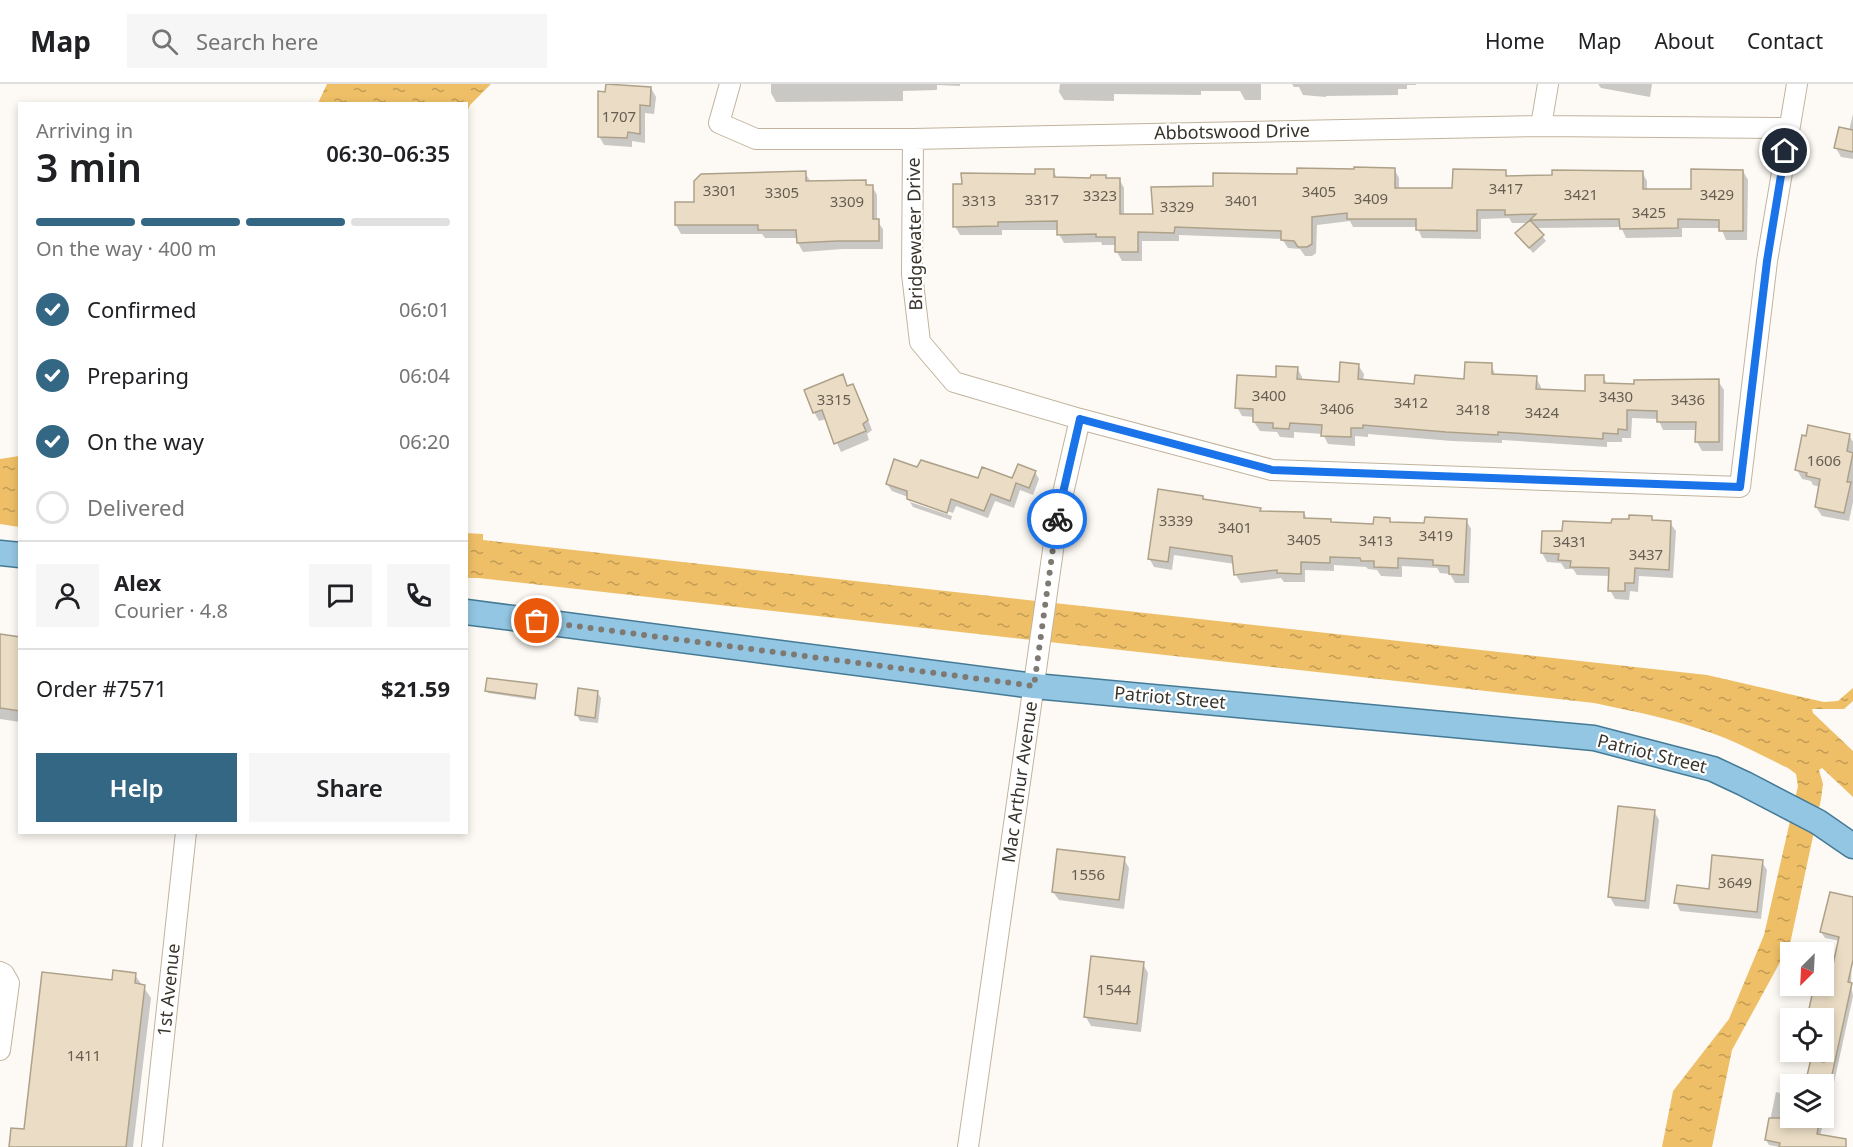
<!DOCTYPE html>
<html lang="en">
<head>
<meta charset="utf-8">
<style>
	body { margin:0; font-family:"Noto Sans",sans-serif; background:#f6f6f6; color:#202124; height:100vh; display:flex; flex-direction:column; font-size:22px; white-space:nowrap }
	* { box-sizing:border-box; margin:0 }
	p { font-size:20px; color:#757577 }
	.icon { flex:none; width:33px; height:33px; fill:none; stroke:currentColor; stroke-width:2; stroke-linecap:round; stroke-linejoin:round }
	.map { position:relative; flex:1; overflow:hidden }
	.drawer { position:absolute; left:18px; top:18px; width:450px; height:732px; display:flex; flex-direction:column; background:#fff; border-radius:0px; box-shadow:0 3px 9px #0003 }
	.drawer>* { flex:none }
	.needle { width:39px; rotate:204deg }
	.fabs { position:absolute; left:1780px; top:858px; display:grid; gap:12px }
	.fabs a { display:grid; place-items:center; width:54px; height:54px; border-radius:0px; background:#fff; box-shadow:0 3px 9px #0003; font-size:30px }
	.pin { position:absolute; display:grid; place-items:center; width:51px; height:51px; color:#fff; margin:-26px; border:3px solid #fff; border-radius:50%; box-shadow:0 2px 6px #0007 }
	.courier { position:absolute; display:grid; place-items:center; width:60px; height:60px; margin:-30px; border:4px solid #1a73e8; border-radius:50%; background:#fff; color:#222; box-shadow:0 2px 8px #0007 }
	.overview em { font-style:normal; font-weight:600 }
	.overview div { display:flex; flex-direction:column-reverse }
	.overview { display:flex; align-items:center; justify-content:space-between; height:102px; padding:0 18px }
	h1 { font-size:39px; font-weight:600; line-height:45px }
	.bar { display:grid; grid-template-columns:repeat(4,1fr); gap:9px 6px; align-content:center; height:72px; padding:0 18px }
	.bar i { height:8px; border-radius:4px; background:#e0e0e0 }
	.bar .on { background:#336784 }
	.bar p { grid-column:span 4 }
	.line { display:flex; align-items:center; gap:15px; padding:0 18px; border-top:2px solid #e0e0e0 }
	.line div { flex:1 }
	.round { display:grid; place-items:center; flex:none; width:63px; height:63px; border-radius:0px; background:#f6f6f6 }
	ol { padding:0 18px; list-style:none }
	li { display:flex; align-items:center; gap:18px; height:66px }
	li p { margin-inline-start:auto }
	li .icon { padding:6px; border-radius:50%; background:#336784; color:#fff; stroke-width:4 }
	li:last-child { color:#757577 }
	li i { width:33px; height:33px; border:3px solid #e0e0e0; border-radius:50% }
	.action { display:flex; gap:12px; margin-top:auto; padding:12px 18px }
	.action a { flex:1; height:69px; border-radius:0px; background:#336784; color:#fff; font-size:24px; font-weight:600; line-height:69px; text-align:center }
	.action a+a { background:#f6f6f6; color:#202124 }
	header { display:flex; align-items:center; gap:36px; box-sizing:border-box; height:84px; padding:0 30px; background:#fff; border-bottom:2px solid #e0e0e0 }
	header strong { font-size:28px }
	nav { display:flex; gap:33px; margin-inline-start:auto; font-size:21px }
	.search { width:420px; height:54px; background:#f6f6f6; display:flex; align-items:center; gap:15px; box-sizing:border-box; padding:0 21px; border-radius:0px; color:#757577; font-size:22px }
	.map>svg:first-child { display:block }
	.water { fill:url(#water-ripples) }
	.shadow { fill:#0003 }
	.building { fill:#ebddc5; stroke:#aea18a; stroke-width:1.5 }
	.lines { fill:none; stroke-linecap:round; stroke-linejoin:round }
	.minor-casing { stroke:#c1b39d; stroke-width:22 }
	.major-casing { stroke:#457a95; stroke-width:27 }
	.minor { stroke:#fff; stroke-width:20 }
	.major { stroke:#93c6e2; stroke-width:24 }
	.done { stroke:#7e7972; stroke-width:6; stroke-dasharray:0 10.8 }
	.route { stroke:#1a73e8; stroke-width:8 }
	.labels { text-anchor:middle; stroke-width:4.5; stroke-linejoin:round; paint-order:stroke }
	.number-label { font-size:15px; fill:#665e52 }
	.street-label { font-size:18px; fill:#39342b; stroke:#fff }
</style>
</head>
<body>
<header>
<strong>Map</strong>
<div class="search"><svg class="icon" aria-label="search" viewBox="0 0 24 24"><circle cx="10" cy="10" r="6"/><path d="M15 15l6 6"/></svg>Search here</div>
<nav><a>Home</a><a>Map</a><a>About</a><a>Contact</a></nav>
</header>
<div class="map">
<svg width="1853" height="1063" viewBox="0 0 1853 1063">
	<defs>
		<pattern id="water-ripples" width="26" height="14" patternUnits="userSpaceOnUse" patternTransform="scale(1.5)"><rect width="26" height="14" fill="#eebf67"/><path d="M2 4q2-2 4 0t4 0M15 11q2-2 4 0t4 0" fill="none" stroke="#c29c55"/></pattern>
	</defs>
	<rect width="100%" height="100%" fill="#fdfaf5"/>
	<!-- water -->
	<path class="water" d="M327 0H491L470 21 467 28 466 20 318 19Z
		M19 372V443L0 440V375Z
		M466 449 483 450V456L1707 591 1824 618 1838 617 1853 604V617L1844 625H1812L1813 629 1853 667V713L1822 684 1819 686 1823 700 1821 715 1790 860 1732 966 1712 1063H1662L1673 1007 1729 935 1764 851 1798 702 1796 690 1788 684C1767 674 1746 663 1725 654 1682 637 1638 628 1594 619L478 494H467Z"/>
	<!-- shadow -->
	<path class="shadow" d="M607 0 651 4 656 13 654 30 645 29V59L632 57V63L604 61 599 52Z
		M771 0H960V2L937 1V6L903 7V17L776 18 771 9Z
		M1060 0H1261V16H1245L1240 7H1201V11L1114 10V17L1064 16 1059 8Z
		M1292 0H1416V1H1407V5H1398V11L1326 12V13L1303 11 1299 3H1294Z
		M1598 0H1652L1650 13 1601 4Z
		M1853 30V75L1841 73 1836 64 1849 47Z
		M1394 85 1399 94V105H1454L1505 88 1508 93 1642 88 1647 97V107L1692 106 1743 87 1748 96 1747 156H1726L1721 144H1682V153L1626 154 1621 143 1536 144 1546 157 1533 169 1517 149 1529 139H1512L1509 134 1481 135V155L1422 154 1417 143H1353L1350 137 1317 141 1316 169 1312 172H1305L1300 165 1288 164 1282 155 1179 151V157H1142V177H1122L1117 168V161H1102L1101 158 1064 159 1059 150 1058 146H1002V151H960L955 142 1037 92 1053 87 1058 95H1092L1106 92 1107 95H1119L1124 104V132H1154L1214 103 1299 92Z
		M805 89 811 98H865L867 103 872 102 877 111V137L883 145V165H843L803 168 798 159V154H765L762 150H681L676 141V119H695Z
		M1358 281 1364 290 1363 297 1416 301 1465 296 1491 281 1496 292 1536 294 1541 303V307L1586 309 1603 293 1608 301 1635 302 1718 297 1724 306 1723 367H1702L1697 358V346H1663L1658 335 1632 334 1631 354H1622V358H1607V363L1502 356V359L1452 357 1368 350V353L1355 352V362L1328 360 1323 350 1294 348V354L1280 353 1277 348 1260 347 1254 338 1255 333 1242 332 1237 323 1277 295 1297 284 1302 293V297L1341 299Z
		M842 291 848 304 853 302 858 311 872 346 867 350 869 356 841 368 826 335 819 337 814 328Z
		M1849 351 1853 358V418L1849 437 1822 432 1816 423 1820 403 1813 401 1811 397 1802 395 1797 386Z
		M918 385 979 396H1013L1035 388 1039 395 1033 411 1020 406 1014 424 995 417 988 434 956 422 953 429 910 415V418L952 432 951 436 913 423 908 415V413L892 407 887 400Z
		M1202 413 1204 417 1260 425 1262 429H1304L1307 435 1332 440 1375 441 1389 435 1392 440 1426 441 1466 436 1471 445 1469 499H1455L1450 490 1440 489 1437 484 1402 482V493L1381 492 1377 486 1368 485 1366 483 1334 481V487L1305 486V498H1284L1281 494 1241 499 1236 491 1235 480 1174 471 1172 486 1154 483 1149 474Z
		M1651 433 1653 438 1670 439 1676 447 1673 494 1639 492 1638 508 1630 507 1629 516 1615 515 1610 506V492L1577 491 1573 485H1565L1561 479 1547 478 1542 469 1564 449Z
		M0 552 20 554V638L0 635Z
		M536 601V616L488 609 487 607Z
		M597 608 601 614 598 639 580 637 577 631Z
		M1654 727 1659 736 1649 825 1615 822 1610 813Z
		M1124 775 1129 784 1124 825 1059 816 1053 808Z
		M1762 778 1767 786 1761 835 1680 827 1676 818 1710 807Z
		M1853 815 1851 901 1853 912 1828 1026H1826L1820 1053 1822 1063H1779L1769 1061 1766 1056 1776 1008 1791 1012V1034H1824V1000H1807L1814 968H1824V934H1803L1804 931 1809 932 1815 902H1824V885L1834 887 1840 857 1825 854 1821 848Z
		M1143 880 1148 889 1141 948 1091 942 1086 933Z
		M135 891 151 914 133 1063H10L25 1047 113 898Z"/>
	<!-- building -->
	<path class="building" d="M606 0 651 3 650 22 640 21V50L628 48 627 54 598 53V7L605 8Z
		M1839 43 1853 46V68L1834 64Z
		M1354 83 1395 84V104H1452L1453 85 1506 86V92L1552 91V86L1643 87V105H1691V85L1743 86V147H1719V136L1678 135V144L1620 145 1619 135 1530 136 1536 130 1505 131V126H1477V147L1416 146V135H1347V129L1312 133V160L1307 163H1298L1294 157 1281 156V147L1175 143 1174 149 1138 148V168H1115V153H1096V150L1057 151V137L998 138V142L953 143V100H962L961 89 1035 90V85H1054V93L1090 94 1091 91H1106V94H1120V130H1153L1151 103 1213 102V89L1297 90V84L1354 85Z
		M806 87V97L866 96V101H873V135H879V157H837L797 159 796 146H758V141H675V118H694V97L701 90Z
		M1530 136 1544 151 1529 164 1515 149Z
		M1340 278 1359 280 1358 295 1414 300 1415 291 1464 295 1465 278 1492 279V290L1537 292 1536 305 1585 307V291H1604V299L1634 300V296L1719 295V358H1695L1696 338H1657V327L1627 326V346L1618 345V350L1603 349V355L1498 348V351L1446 348 1363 341V344H1351V353L1321 352 1322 341 1290 339 1289 345 1273 344V339L1253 338V325L1235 324 1237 291 1276 293V282L1298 283 1297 295 1339 298Z
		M843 290 847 302 853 300 868 336 863 340 866 347 834 360 822 326 813 329 804 306Z
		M1808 341 1850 350 1847 367 1853 369 1847 398H1851L1844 429 1815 423 1820 395 1806 392 1807 389 1795 386 1802 351 1806 352Z
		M894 375 917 383 921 376 978 394 982 383 1012 394 1018 380 1036 387 1029 404 1016 399 1010 417 991 410 984 427 951 415 947 429 907 415V407L886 400Z
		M1158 405 1203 412V415L1261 424 1260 427 1304 428V434L1331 435V438L1373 440 1374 433 1390 434V438L1424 439 1425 433 1467 435 1464 491 1449 490V482L1433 481V476L1398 474V484L1374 483V477H1361L1360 474 1330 473V479L1301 478V490L1277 489V486L1234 491 1232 472 1170 463 1168 478 1148 475Z
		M1629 431 1652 432V436L1671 437 1669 486 1635 484 1634 499H1625V507H1608L1609 484 1570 483 1571 477 1558 476 1559 470 1541 469 1542 447H1562L1563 437 1611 439 1612 435H1629Z
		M0 550 20 553V627L0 624Z
		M487 594 537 600 535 614 485 607Z
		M578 604 598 607 595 634 575 631Z
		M1618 722 1655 726 1645 817 1608 813Z
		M1057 765 1125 773 1119 816 1052 808Z
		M1712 771 1763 776 1757 828 1674 819 1677 801 1709 805Z
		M1830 808 1853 813V876L1848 898 1852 899 1830 1000H1805L1811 975 1824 978V934H1807L1814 902H1824V883L1832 885 1839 853 1820 848Z
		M1091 872 1144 878 1137 940 1084 933Z
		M113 886 136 889 135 899 145 901 126 1063H9L11 1044 24 1045 42 888 112 896Z
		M1769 1034H1820L1817 1050 1846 1055V1063H1779L1780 1059 1765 1056Z"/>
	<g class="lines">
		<defs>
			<path id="minor" d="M730 0 719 39 756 55H913L1541 42 1788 44
				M1541 42 1548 0
				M913 55 912 190 920 258 954 298 1080 335 1272 386 1740 403 1767 177 1797 0
				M0 888 4 890 9 899 0 966
				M152 1063 186 748
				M968 1063 1058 431 1080 335"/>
			<path id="major" d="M0 469 20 471
				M466 528 1034 602 1594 654 1713 685 1745 700 1818 738 1853 762"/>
		</defs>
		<!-- minor casing -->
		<use href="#minor" class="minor-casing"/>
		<!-- major casing -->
		<use href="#major" class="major-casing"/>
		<!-- minor -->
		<use href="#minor" class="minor"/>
		<!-- major -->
		<use href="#major" class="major"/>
	</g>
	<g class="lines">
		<!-- done -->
		<path class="done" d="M537 537 1034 602 1057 435"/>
		<!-- route -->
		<path class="route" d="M1057 435 1080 335 1272 386 1740 403 1767 177 1785 67"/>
	</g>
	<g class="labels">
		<!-- number labels -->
		<g class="number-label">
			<text x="619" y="38">1707</text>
			<text x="1506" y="110">3417</text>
			<text x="720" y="112">3301</text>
			<text x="1319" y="113">3405</text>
			<text x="782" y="114">3305</text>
			<text x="1581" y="116">3421</text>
			<text x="1717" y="116">3429</text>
			<text x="1100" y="117">3323</text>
			<text x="1371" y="120">3409</text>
			<text x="1042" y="121">3317</text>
			<text x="979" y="122">3313</text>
			<text x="1242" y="122">3401</text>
			<text x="847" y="123">3309</text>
			<text x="1177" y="128">3329</text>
			<text x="1649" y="134">3425</text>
			<text x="1269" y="317">3400</text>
			<text x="1616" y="318">3430</text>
			<text x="834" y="321">3315</text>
			<text x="1688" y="321">3436</text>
			<text x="1411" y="324">3412</text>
			<text x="1337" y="330">3406</text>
			<text x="1473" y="331">3418</text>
			<text x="1542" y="334">3424</text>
			<text x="1824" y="382">1606</text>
			<text x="1176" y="442">3339</text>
			<text x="1235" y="449">3401</text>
			<text x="1436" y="457">3419</text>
			<text x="1304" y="461">3405</text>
			<text x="1376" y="462">3413</text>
			<text x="1570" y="463">3431</text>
			<text x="1646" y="476">3437</text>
			<text x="1088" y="796">1556</text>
			<text x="1735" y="804">3649</text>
			<text x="1114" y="911">1544</text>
			<text x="84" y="977">1411</text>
		</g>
		<!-- street labels -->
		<g class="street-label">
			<text transform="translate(1232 48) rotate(-1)" y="6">Abbotswood Drive</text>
			<text transform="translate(915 150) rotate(-91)" y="6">Bridgewater Drive</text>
			<text transform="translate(1170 614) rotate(5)" y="6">Patriot Street</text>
			<text transform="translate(1652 670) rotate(14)" y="6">Patriot Street</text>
			<text transform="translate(1020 698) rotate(-82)" y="6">Mac Arthur Avenue</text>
			<text transform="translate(169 906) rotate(-84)" y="6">1st Avenue</text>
		</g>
	</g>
</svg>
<div class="fabs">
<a><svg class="needle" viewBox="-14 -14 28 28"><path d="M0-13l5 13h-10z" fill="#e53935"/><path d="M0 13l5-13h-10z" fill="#757577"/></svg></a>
<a><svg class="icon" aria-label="locate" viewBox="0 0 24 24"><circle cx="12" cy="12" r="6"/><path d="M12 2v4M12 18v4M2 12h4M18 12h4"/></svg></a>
<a><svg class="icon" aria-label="layers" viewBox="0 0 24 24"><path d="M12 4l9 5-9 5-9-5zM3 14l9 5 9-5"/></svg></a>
</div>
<div class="pin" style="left:537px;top:537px;background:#ea580c"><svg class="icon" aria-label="bag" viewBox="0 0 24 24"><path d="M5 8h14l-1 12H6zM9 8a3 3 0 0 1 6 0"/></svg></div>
<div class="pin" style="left:1785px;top:67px;background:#1f2937"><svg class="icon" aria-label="home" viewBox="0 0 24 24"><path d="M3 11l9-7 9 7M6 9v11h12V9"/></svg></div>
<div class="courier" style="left:1057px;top:435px"><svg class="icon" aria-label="bike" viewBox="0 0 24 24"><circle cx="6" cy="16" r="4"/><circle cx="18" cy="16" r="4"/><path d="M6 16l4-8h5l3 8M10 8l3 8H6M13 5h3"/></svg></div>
<section class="drawer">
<div class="overview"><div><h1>3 min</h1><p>Arriving in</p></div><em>06:30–06:35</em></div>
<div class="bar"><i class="on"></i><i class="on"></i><i class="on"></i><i></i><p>On the way · 400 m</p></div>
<ol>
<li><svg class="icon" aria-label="check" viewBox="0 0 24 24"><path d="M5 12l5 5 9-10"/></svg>Confirmed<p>06:01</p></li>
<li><svg class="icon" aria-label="check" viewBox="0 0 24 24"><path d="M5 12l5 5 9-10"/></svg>Preparing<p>06:04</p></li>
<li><svg class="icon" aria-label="check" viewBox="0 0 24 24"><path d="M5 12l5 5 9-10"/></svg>On the way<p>06:20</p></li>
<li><i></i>Delivered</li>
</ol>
<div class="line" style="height:108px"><a class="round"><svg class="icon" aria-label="person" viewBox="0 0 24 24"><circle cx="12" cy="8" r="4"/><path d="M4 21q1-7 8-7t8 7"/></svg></a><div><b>Alex</b><p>Courier · 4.8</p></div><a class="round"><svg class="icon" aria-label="chat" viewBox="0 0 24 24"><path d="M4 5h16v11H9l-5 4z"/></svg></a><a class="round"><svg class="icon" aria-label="phone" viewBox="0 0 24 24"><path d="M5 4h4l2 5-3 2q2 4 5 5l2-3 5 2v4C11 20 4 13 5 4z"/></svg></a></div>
<div class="line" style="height:78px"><div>Order #7571</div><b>$21.59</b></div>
<div class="action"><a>Help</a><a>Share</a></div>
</section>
</div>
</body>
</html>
